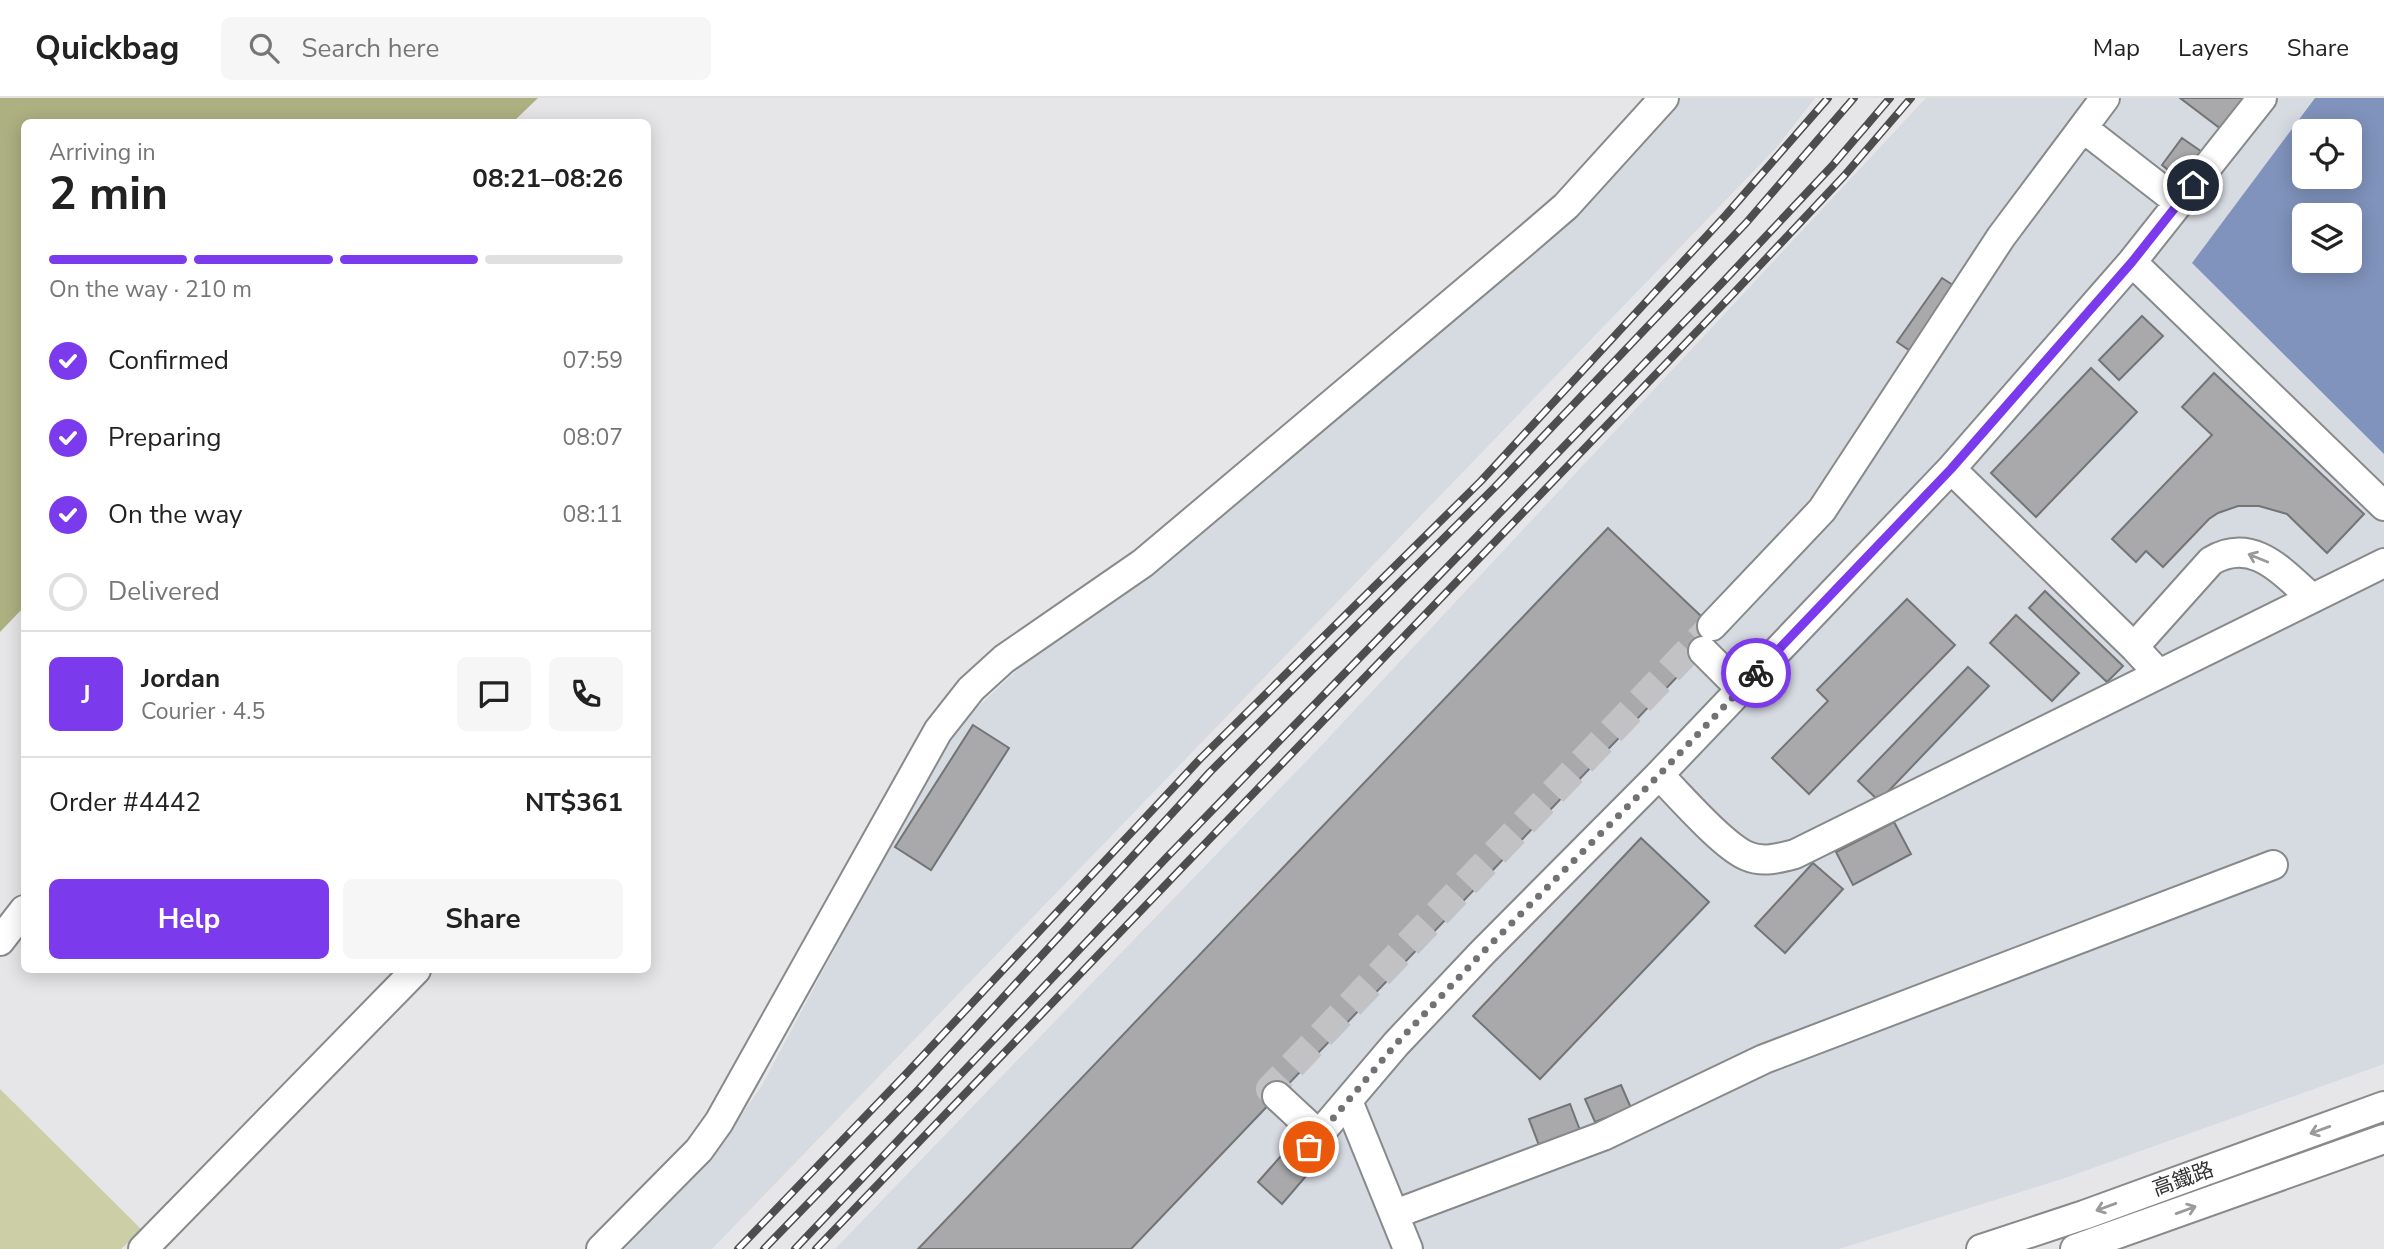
<!DOCTYPE html>
<html lang="en">
<head>
<meta charset="utf-8">
<style>
	body { margin:0; font-family:"Nunito Sans","Noto Sans TC",sans-serif; background:#f6f6f6; color:#222; height:100vh; display:flex; flex-direction:column; font-size:26px; white-space:nowrap }
	* { box-sizing:border-box; margin:0 }
	p { font-size:23px; color:#767676 }
	.icon { flex:none; width:38px; height:38px; fill:none; stroke:currentColor; stroke-width:2; stroke-linecap:round; stroke-linejoin:round }
	.map { position:relative; flex:1; overflow:hidden }
	.drawer { position:absolute; left:21px; top:21px; width:630px; height:854px; display:flex; flex-direction:column; background:#fff; border-radius:10px; box-shadow:0 4px 18px #0003 }
	.drawer>* { flex:none }
	.fabs { position:absolute; left:2292px; top:21px; display:grid; gap:14px }
	.fabs a { display:grid; place-items:center; width:70px; height:70px; border-radius:10px; background:#fff; box-shadow:0 4px 18px #0003; font-size:35px }
	.pin { position:absolute; display:grid; place-items:center; width:60px; height:60px; color:#fff; margin:-30px; border:4px solid #fff; border-radius:50%; box-shadow:0 2px 7px #0007 }
	.courier { position:absolute; display:grid; place-items:center; width:70px; height:70px; margin:-35px; border:5px solid #7c3aed; border-radius:50%; background:#fff; color:#222; box-shadow:0 2px 9px #0007 }
	.overview em { font-style:normal; font-weight:700 }
	.overview div { display:flex; flex-direction:column-reverse }
	.overview { display:flex; align-items:center; justify-content:space-between; height:119px; padding:0 28px }
	h1 { font-size:46px; font-weight:700; line-height:52px }
	.bar { display:grid; grid-template-columns:repeat(4,1fr); gap:10px 7px; align-content:center; height:84px; padding:0 28px }
	.bar i { height:9px; border-radius:5px; background:#e0e0e0 }
	.bar .selected { background:#7c3aed }
	.bar p { grid-column:span 4 }
	.line { display:flex; align-items:center; gap:18px; padding:0 28px; border-top:2px solid #e0e0e0 }
	.line div { flex:1 }
	.round { display:grid; place-items:center; flex:none; width:74px; height:74px; border-radius:10px; background:#f6f6f6 }
	ol { padding:0 28px; list-style:none }
	li { display:flex; align-items:center; gap:21px; height:77px }
	li p { margin-inline-start:auto }
	li .icon { padding:7px; border-radius:50%; background:#7c3aed; color:#fff; stroke-width:4 }
	li:last-child { color:#767676 }
	li i { width:38px; height:38px; border:4px solid #e0e0e0; border-radius:50% }
	.action { display:flex; gap:14px; margin-top:auto; padding:14px 28px }
	.action a { flex:1; height:80px; border-radius:10px; background:#7c3aed; color:#fff; font-size:28px; font-weight:700; line-height:80px; text-align:center }
	.action a+a { background:#f6f6f6; color:#222 }
	header { display:flex; align-items:center; gap:42px; box-sizing:border-box; height:98px; padding:0 35px; background:#fff; border-bottom:2px solid #e0e0e0 }
	header strong { font-size:33px }
	nav { display:flex; gap:38px; margin-inline-start:auto; font-size:24px }
	.search { width:490px; height:63px; background:#f6f6f6; display:flex; align-items:center; gap:18px; box-sizing:border-box; padding:0 24px; border-radius:10px; color:#767676; font-size:26px }
	.map>svg:first-child { display:block }
	.built { fill:#d6dae1; fill-rule:evenodd }
	.green { fill:#cccea6 }
	.forest { fill:#adb081 }
	.water { fill:#8093bc; fill-rule:evenodd }
	.building { fill:#a9a9ab; stroke:#737475; stroke-width:2 }
	.lines { fill:none; stroke-linecap:round; stroke-linejoin:round }
	.minor-tunnel { stroke:#c2c2c4; stroke-width:28; stroke-dasharray:28 14; stroke-linecap:butt }
	.minor-casing { stroke:#88898a; stroke-width:32 }
	.minor { stroke:#fff; stroke-width:28 }
	.rail-casing { stroke:#4d4d4e; stroke-width:8 }
	.rail { stroke:#fff; stroke-width:5; stroke-dasharray:16; stroke-linecap:butt }
	.oneway { stroke:#9a9a9a }
	.done { stroke:#727274; stroke-width:7; stroke-dasharray:0 12.6 }
	.route { stroke:#7c3aed; stroke-width:9 }
	.labels { text-anchor:middle; stroke-width:5; stroke-linejoin:round; paint-order:stroke }
	.street-label { font-size:21px; fill:#343435; stroke:#fff }
</style>
</head>
<body>
<header>
<strong>Quickbag</strong>
<div class="search"><svg class="icon" aria-label="search" viewBox="0 0 24 24"><circle cx="10" cy="10" r="6"/><path d="M15 15l6 6"/></svg>Search here</div>
<nav><a>Map</a><a>Layers</a><a>Share</a></nav>
</header>
<div class="map">
<svg width="2384" height="1151" viewBox="0 0 2384 1151">
	<rect width="100%" height="100%" fill="#e6e6e8"/>
	<!-- built -->
	<path class="built" d="M1676 0H1815L1777 49 712 1151H622L712 1058 761 989 951 634 1026 564 1160 472 1571 114Z
		M1926 0H2384V966L2065 1080 1839 1151H835L1321 648ZM2305 33H2350V79H2305ZM2305 117H2350V163H2305Z"/>
	<!-- green -->
	<path class="green" d="M0 991 142 1132 121 1151H0Z"/>
	<!-- forest -->
	<path class="forest" d="M0 0H538L513 24H24V509L0 534Z"/>
	<!-- water -->
	<path class="water" d="M2315 0H2384V356L2192 165ZM2305 33H2350V79H2305ZM2305 117H2350V163H2305Z"/>
	<!-- building -->
	<path class="building" d="M2180 0H2244L2221 31Z
		M2182 40 2202 54 2181 82 2162 67Z
		M1942 180 1956 189 1912 254 1897 244Z
		M2142 218 2163 238 2119 282 2099 262Z
		M2091 270 2137 314 2036 419 1991 375Z
		M2214 275 2364 416 2327 455 2287 416 2259 408H2238L2218 415 2209 421 2163 469 2146 453 2136 464 2112 441 2212 337 2182 309Z
		M1608 430 1719 535 1131 1151H918Z
		M2045 493 2123 568 2107 584 2029 510Z
		M1907 501 1955 547 1809 696 1772 660 1828 603 1817 592Z
		M2016 517 2079 575 2052 603 1990 545Z
		M1968 569 1989 588 1879 703 1858 683Z
		M973 627 1009 650 931 772 895 749Z
		M1894 724 1911 756 1853 787 1836 754Z
		M1641 740 1709 804 1540 981 1473 918Z
		M1813 765 1843 791 1785 855 1755 828Z
		M1621 987 1631 1010 1595 1024 1585 1001Z
		M1570 1006 1581 1035 1540 1050 1529 1021Z
		M1288 1050 1312 1071 1282 1106 1258 1084Z"/>
	<g class="lines">
		<!-- minor-tunnel -->
		<path class="minor-tunnel" d="M1277 998 1270 991 1712 528"/>
		<defs>
			<path id="minor" d="M2083 30 2178 104
				M2132 164 2384 408
				M1951 371 2134 549 2159 576
				M1712 528 1822 412 2001 139 2105 0
				M2134 549 2211 463C2253 438 2282 474 2312 500
				M1703 553 1741 591
				M1659 677C1680 698 1723 748 1747 758 1763 765 1780 760 1795 756L2384 465
				M0 843 24 812
				M1277 998 1319 1037
				M1348 1003 1408 1151
				M1299 1060 1396 946 1482 855 1659 677 1951 371 2132 164 2262 0
				M1395 1116 1603 1038 1764 961 2273 767
				M143 1151 416 872
				M601 1151 699 1052 719 1024 938 633 971 591 1004 561 1143 465 1523 145 1566 108 1664 0
				M1981 1151 2084 1117 2384 1008
				M2075 1151 2384 1041"/>
		</defs>
		<!-- minor casing -->
		<use href="#minor" class="minor-casing"/>
		<!-- minor -->
		<use href="#minor" class="minor"/>
		<defs>
			<path id="rail" d="M738 1151 905 977 1200 661 1481 383 1726 117 1828 0
				M764 1151 919 991 1210 674 1494 390 1746 125 1854 0
				M795 1151 1168 758 1722 185 1832 68 1890 0
				M816 1151 1730 199 1844 78 1911 0"/>
		</defs>
		<!-- rail casing -->
		<use href="#rail" class="rail-casing"/>
		<!-- rail -->
		<use href="#rail" class="rail"/>
	</g>
	<!-- one-way arrows -->
	<defs><path id="oneway-shaft" d="M-6 0H5M1.5-3L5.5 0L1.5 3" fill="none" stroke-width="1.6" stroke-linecap="round" stroke-linejoin="round" transform="scale(1.75)"/></defs>
	<g class="oneway">
		<use href="#oneway-shaft" transform="translate(2258 460) rotate(-158)"/>
		<use href="#oneway-shaft" transform="translate(2320 1032) rotate(160)"/>
		<use href="#oneway-shaft" transform="translate(2106 1109) rotate(160)"/>
		<use href="#oneway-shaft" transform="translate(2186 1112) rotate(-20)"/>
	</g>
	<g class="lines">
		<!-- done -->
		<path class="done" d="M1309 1049 1396 946 1482 855 1659 677 1756 575"/>
		<!-- route -->
		<path class="route" d="M1756 575 1951 371 2132 164 2193 87"/>
	</g>
	<g class="labels">
		<!-- street labels -->
		<g class="street-label">
			<text transform="translate(2183 1081) rotate(-20)" y="7">高鐵路</text>
		</g>
	</g>
</svg>
<div class="fabs">
<a><svg class="icon" aria-label="locate" viewBox="0 0 24 24"><circle cx="12" cy="12" r="6"/><path d="M12 2v4M12 18v4M2 12h4M18 12h4"/></svg></a>
<a><svg class="icon" aria-label="layers" viewBox="0 0 24 24"><path d="M12 4l9 5-9 5-9-5zM3 14l9 5 9-5"/></svg></a>
</div>
<div class="pin" style="left:1309px;top:1049px;background:#ea580c"><svg class="icon" aria-label="bag" viewBox="0 0 24 24"><path d="M5 8h14l-1 12H6zM9 8a3 3 0 0 1 6 0"/></svg></div>
<div class="pin" style="left:2193px;top:87px;background:#1f2937"><svg class="icon" aria-label="home" viewBox="0 0 24 24"><path d="M3 11l9-7 9 7M6 9v11h12V9"/></svg></div>
<div class="courier" style="left:1756px;top:575px"><svg class="icon" aria-label="bike" viewBox="0 0 24 24"><circle cx="6" cy="16" r="4"/><circle cx="18" cy="16" r="4"/><path d="M6 16l4-8h5l3 8M10 8l3 8H6M13 5h3"/></svg></div>
<section class="drawer">
<div class="overview"><div><h1>2 min</h1><p>Arriving in</p></div><em>08:21–08:26</em></div>
<div class="bar"><i class="selected"></i><i class="selected"></i><i class="selected"></i><i></i><p>On the way · 210 m</p></div>
<ol>
<li><svg class="icon" aria-label="check" viewBox="0 0 24 24"><path d="M5 12l5 5 9-10"/></svg>Confirmed<p>07:59</p></li>
<li><svg class="icon" aria-label="check" viewBox="0 0 24 24"><path d="M5 12l5 5 9-10"/></svg>Preparing<p>08:07</p></li>
<li><svg class="icon" aria-label="check" viewBox="0 0 24 24"><path d="M5 12l5 5 9-10"/></svg>On the way<p>08:11</p></li>
<li><i></i>Delivered</li>
</ol>
<div class="line" style="height:126px"><b class="round" style="background:#7c3aed;color:#fff">J</b><div><b>Jordan</b><p>Courier · 4.5</p></div><a class="round"><svg class="icon" aria-label="chat" viewBox="0 0 24 24"><path d="M4 5h16v11H9l-5 4z"/></svg></a><a class="round"><svg class="icon" aria-label="phone" viewBox="0 0 24 24"><path d="M5 4h4l2 5-3 2q2 4 5 5l2-3 5 2v4C11 20 4 13 5 4z"/></svg></a></div>
<div class="line" style="height:91px"><div>Order #4442</div><b>NT$361</b></div>
<div class="action"><a>Help</a><a>Share</a></div>
</section>
</div>
</body>
</html>
